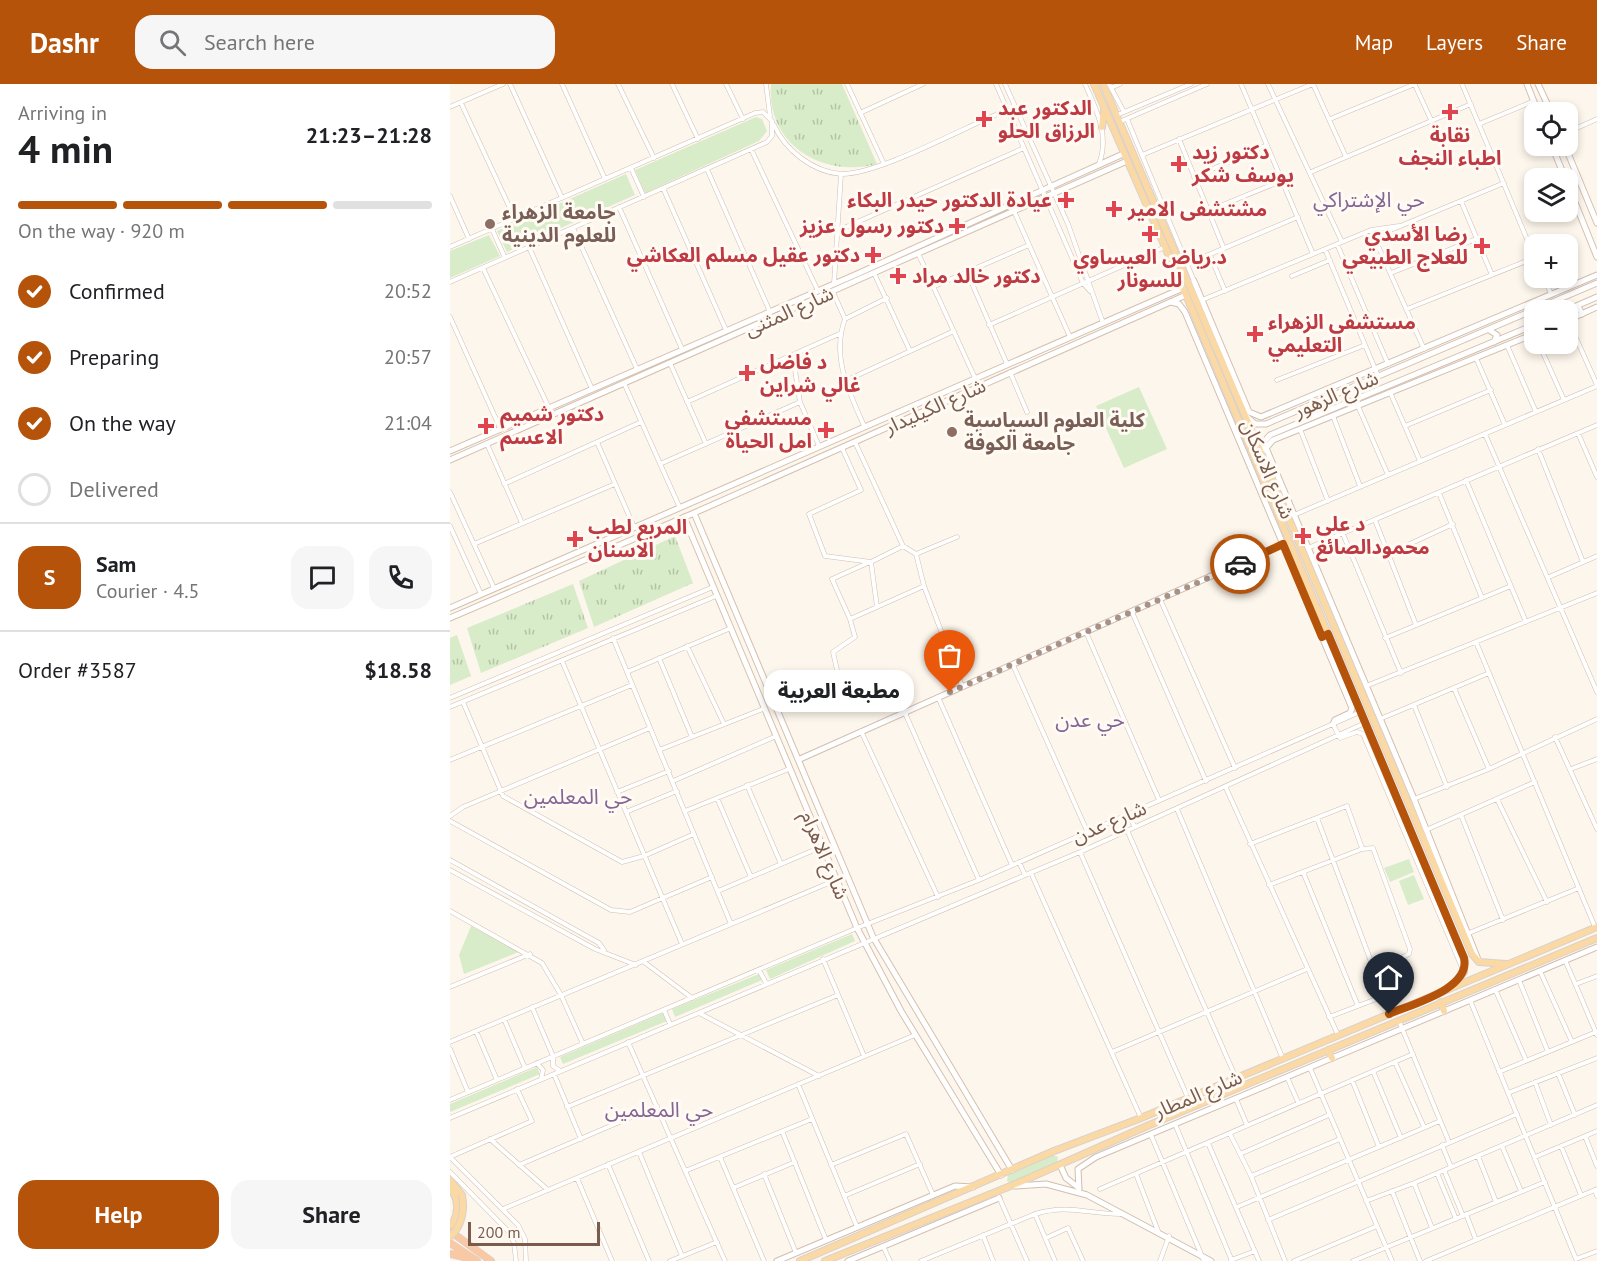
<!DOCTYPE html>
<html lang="en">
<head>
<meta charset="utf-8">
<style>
	body { margin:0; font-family:"PT Sans","Noto Sans Arabic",sans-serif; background:#f6f6f6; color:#202124; height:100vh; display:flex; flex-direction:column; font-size:22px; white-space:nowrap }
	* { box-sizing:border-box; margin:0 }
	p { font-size:20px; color:#757577 }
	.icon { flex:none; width:33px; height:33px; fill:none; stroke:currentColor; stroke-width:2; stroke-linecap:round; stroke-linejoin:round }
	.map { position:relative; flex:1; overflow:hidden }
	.sheet { display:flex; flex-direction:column; background:#fff; width:450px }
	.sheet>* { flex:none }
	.fabs { position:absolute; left:1074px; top:18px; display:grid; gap:12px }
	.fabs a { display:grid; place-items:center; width:54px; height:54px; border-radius:12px; background:#fff; box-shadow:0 3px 9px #0003; font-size:30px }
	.scale { position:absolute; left:18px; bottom:15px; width:132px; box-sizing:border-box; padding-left:6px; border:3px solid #7a5c4d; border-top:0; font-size:16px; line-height:21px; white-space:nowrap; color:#7a5c4d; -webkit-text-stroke:4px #fffaf3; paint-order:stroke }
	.pin { position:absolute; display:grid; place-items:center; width:51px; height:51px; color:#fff; margin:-62px -26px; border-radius:50% 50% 50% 0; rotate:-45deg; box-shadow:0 0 6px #0007 }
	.pin .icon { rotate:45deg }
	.courier { position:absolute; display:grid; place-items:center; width:60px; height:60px; margin:-30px; border:4px solid #b45309; border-radius:50%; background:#fff; color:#222; box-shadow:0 2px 8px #0007 }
	.bubble { position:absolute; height:42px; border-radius:18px; background:#fff; box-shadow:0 3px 9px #0003; font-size:20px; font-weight:800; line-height:42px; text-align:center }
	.summary em { font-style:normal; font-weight:800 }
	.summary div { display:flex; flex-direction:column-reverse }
	.summary { display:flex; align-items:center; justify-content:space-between; height:102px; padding:0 18px }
	h1 { font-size:39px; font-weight:800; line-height:45px }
	.bar { display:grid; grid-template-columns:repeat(4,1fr); gap:9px 6px; align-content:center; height:72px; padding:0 18px }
	.bar i { height:8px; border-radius:4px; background:#e0e0e0 }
	.bar .current { background:#b45309 }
	.bar p { grid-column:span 4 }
	.line { display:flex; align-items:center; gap:15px; padding:0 18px; border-top:2px solid #e0e0e0 }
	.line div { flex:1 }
	.round { display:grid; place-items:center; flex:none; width:63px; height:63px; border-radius:18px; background:#f6f6f6 }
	ol { padding:0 18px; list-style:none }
	li { display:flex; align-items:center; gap:18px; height:66px }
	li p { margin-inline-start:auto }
	li .icon { padding:6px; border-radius:50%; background:#b45309; color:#fff; stroke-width:4 }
	li:last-child { color:#757577 }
	li i { width:33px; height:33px; border:3px solid #e0e0e0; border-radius:50% }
	.primary-button { display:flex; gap:12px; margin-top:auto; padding:12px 18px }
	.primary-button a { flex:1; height:69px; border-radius:18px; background:#b45309; color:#fff; font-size:24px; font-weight:800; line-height:69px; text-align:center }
	.primary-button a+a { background:#f6f6f6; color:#202124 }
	header { display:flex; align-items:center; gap:36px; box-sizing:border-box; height:84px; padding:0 30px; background:#b45309; color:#fff }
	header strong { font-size:28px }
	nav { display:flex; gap:33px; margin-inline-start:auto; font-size:21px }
	.search { width:420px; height:54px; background:#f6f6f6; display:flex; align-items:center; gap:15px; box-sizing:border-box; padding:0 21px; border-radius:18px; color:#757577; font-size:22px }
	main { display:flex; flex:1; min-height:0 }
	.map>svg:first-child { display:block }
	.green { fill:#d8ecc9 }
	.park { fill:url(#park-tufts) }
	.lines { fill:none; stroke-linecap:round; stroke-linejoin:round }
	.minor-casing { stroke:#d1beb0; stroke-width:5 }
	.tertiary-casing { stroke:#d1beb0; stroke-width:7 }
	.secondary-casing { stroke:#d6c0b0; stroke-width:7 }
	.primary-casing { stroke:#dad1cd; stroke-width:8 }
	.trunk-casing { stroke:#dad1cd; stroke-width:8 }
	.minor { stroke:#fff; stroke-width:4 }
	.tertiary { stroke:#fff; stroke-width:5 }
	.secondary { stroke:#fff; stroke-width:5 }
	.primary { stroke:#fbd9a5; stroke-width:6 }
	.trunk { stroke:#f9c8a4; stroke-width:7 }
	.primary-bridge-casing { stroke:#dad1cd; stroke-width:8; stroke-linecap:butt }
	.primary-bridge { stroke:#fbd9a5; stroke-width:6 }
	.done { stroke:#a89285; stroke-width:6; stroke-dasharray:0 10.8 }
	.route { stroke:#b45309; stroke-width:8 }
	.health-dot { fill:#e0444e; stroke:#fffaf3; stroke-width:2 }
	.education-dot { fill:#8d6e63; stroke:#fffaf3; stroke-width:2 }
	.labels { text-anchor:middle; stroke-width:6; stroke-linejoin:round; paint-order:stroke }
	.health-label { font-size:20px; font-weight:bold; fill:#be3a42; stroke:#fffaf3; text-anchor:start }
	.education-label { font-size:20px; font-weight:bold; fill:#785e54; stroke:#fffaf3; text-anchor:start }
	.street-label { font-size:20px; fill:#7a5c4d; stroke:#fffaf3 }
	.neighbourhood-label { font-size:21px; fill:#846695; stroke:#fffaf3 }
</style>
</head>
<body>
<header>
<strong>Dashr</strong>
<div class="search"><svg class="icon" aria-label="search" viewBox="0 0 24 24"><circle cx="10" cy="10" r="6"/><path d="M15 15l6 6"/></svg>Search here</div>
<nav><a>Map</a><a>Layers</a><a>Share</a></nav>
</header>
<main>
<section class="sheet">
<div class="summary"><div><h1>4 min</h1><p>Arriving in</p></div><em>21:23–21:28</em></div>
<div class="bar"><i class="current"></i><i class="current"></i><i class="current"></i><i></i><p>On the way · 920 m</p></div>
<ol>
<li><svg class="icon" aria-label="check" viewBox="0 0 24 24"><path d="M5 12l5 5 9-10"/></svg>Confirmed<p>20:52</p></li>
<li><svg class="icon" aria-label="check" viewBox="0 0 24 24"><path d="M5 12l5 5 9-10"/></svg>Preparing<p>20:57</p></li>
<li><svg class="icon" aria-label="check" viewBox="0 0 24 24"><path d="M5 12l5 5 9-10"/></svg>On the way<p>21:04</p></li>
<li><i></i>Delivered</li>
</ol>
<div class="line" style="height:108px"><b class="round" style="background:#b45309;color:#fff">S</b><div><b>Sam</b><p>Courier · 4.5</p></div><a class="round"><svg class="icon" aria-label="chat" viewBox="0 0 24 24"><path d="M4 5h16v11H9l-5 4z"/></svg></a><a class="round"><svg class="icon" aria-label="phone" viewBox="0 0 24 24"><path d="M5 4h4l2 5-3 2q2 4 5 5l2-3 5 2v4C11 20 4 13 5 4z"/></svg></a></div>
<div class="line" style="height:78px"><div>Order #3587</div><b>$18.58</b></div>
<div class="primary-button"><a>Help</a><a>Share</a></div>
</section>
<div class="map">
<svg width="1147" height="1177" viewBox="0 0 1147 1177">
	<defs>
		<pattern id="park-tufts" width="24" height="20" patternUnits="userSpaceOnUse" patternTransform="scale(1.5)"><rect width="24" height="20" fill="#d8ecc9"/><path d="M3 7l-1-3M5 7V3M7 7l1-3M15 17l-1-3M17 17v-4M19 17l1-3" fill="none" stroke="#b4c2a5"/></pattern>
	</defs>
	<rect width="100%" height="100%" fill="#fdf6ec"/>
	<!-- green -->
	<path class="green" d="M306 33 312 35 317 47 309 57 195 109 185 86Z
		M176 90 185 111 57 168 47 147Z
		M39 151 50 172 0 194V167Z
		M689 303 717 365 674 384 646 322Z
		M959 775 964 788 940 798 934 784Z
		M964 791 974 815 958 821 949 797Z
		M21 842 71 867 14 890 9 871Z
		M402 850 405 857 320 895 316 886Z
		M309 890 312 896 225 933 222 925Z
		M213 929 217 937 113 980 110 973Z
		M87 983 90 990 0 1028V1020Z
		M603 1071 608 1073 607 1079 560 1099 557 1097 558 1090Z"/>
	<!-- park -->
	<path class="park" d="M321 0H392L427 80C373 94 316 61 321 0Z
		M225 452 243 499 144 543 129 497Z
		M123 500 138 544 31 589 17 544Z
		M7 551 21 592 0 601V554Z"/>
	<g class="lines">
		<defs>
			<path id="minor" d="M60 0 112 114
				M112 0 155 95
				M168 0 204 74
				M222 0 248 55
				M276 0 293 35
				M316 0 320 32
				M397 0 434 80
				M546 0 633 199 640 207
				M555 0 618 140 653 239
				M635 0C646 25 660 51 649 80
				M659 0 674 28
				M791 0 863 170
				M818 0 892 158
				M863 0 896 73
				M1012 0 1084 172
				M965 1 981 36
				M661 4 670 0
				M11 19 65 135
				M0 23 53 0
				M410 29 473 0
				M667 31 741 0
				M677 35 744 197
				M880 35 965 0
				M669 38 757 0
				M1029 40 1084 17
				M324 41C335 66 363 88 391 90 429 91 518 41 557 26
				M1118 48 1147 35
				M729 55 774 165
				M301 65 368 207
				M692 71 863 0
				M181 84 194 113
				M257 85 320 228
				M861 88 1021 20
				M744 93 815 62
				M213 104 276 246
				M0 112 19 155
				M1011 117 1042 191
				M169 123 232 265
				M564 127 620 253
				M758 127 831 97
				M123 144 187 285
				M42 145 55 174
				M921 146 974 265
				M387 147 574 64
				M924 153 1054 99
				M887 160 938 280
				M0 163 305 29 313 28 322 37V52L317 58 0 198
				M79 163 142 305
				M875 165 928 292
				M468 169 525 294
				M760 171 775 207
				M737 180 848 133
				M33 184 99 324
				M517 188 557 280
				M424 189 460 267
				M941 189 1026 155
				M842 192 880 176
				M1094 194 1101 210
				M384 200 391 90
				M485 202 579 161
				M383 208 395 235
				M752 216 921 146 949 142
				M957 225 1084 174
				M0 233 50 344
				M1118 236 1147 301
				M539 241 715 163
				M1089 260 1114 316
				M1057 261 1086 328
				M343 273 350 318 369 362
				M1026 274 1055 341
				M220 279 256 360
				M560 288 577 328
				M827 296 915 261
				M395 297 504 247
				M174 299 229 422
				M940 308 970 377
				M237 318 389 250
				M908 322 938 391
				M883 332 910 402
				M414 342C399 307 381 273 395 235L437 214
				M955 342 1041 306
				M850 345 878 417
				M1128 349 1147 393
				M1035 350 1147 608
				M147 358 184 443
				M405 358 453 462 466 470 474 502 512 602
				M37 360 72 439
				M392 364 411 406 359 430 375 472 421 478
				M1088 365 1133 478
				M210 380 350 318
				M1016 396 1076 538
				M54 400 191 338
				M0 408 44 504
				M844 431 1147 302
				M925 436 966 541
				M0 442 31 510
				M893 450 951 589
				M24 460 165 400
				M858 464 1147 341
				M466 470 507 453
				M938 470 1003 440
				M1099 493 1147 472
				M1032 514 1061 502
				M710 515 785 684
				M427 523 421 478 453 462
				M682 528 756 697
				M400 535 382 495 420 478
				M636 548 709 716
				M163 554 281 840
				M935 554 1032 514 989 409
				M1026 558 1145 843
				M237 562 274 640
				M209 574 242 653
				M112 577 232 860
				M563 581 637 747
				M387 586 383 568 405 553 400 535 474 502
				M177 588 281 544
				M916 602 1147 509
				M1004 604 1039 685
				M488 613 562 781
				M0 614 263 503
				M13 618 53 712 172 778 194 772 244 750
				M964 621 997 703
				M0 623 266 512
				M455 629 529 796
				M930 635 1039 589
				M883 640 890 654 907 648 913 650 1013 886
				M411 647 488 813
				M1105 653 1147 745
				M209 666 313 625
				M0 676 182 601
				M1121 685 1147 675
				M223 697 324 653
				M297 701 331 780
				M776 704 888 951
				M167 708 219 687
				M267 714 301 793
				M964 715 1039 685 1147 635
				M1047 715 1097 818
				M727 725 833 975
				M235 727 339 685
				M176 728 227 707
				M677 730 685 743
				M1011 731 1053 836
				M0 732 13 723 200 644
				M867 734 934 912 879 933
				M0 737 161 826 180 828 262 793
				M677 746 786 994
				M976 746 1085 698
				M800 760 897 722 912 764
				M630 768 738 1014
				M0 776 149 859 154 866
				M569 778 575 791
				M0 786 145 865 186 881
				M853 788 908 922
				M581 789 691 1034
				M819 801 912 765 923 764 960 865 959 870 924 887
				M268 807 371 763
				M0 827 92 879 111 911 133 960
				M1019 849 1129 804
				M373 875 414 972
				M1115 876 1147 951
				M194 878 242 914
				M309 886 316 899
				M1090 887 1122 958
				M1069 896 1098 968
				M1126 900 1147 892
				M0 903 80 870
				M1045 905 1076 976
				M1020 916 1126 1175 1147 1167
				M82 923 103 972V982L110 987
				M214 926 220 940
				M249 929 369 992
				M54 935 75 984
				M949 937 999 1058
				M26 947 47 996
				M0 958 386 796
				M178 958 275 1177
				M0 965 18 1008
				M662 968 857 885
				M945 978 974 1043
				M87 979 93 986 91 995
				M860 984 942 1177
				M923 987 951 1054
				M1049 988 1146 948
				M1108 989 1125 1031
				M104 990 131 1055
				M837 993 848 1018
				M902 996 929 1063
				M1085 998 1101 1041
				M348 1000 407 1143
				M1058 1009 1147 974
				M786 1015 797 1041
				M0 1016 407 844 529 796 910 628
				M117 1023 388 911
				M0 1034 630 768 915 639
				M725 1040 782 1177
				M332 1047 376 1156
				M780 1050 801 1092 835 1177
				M701 1051 754 1177
				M1135 1052 1147 1082
				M40 1055 98 1106
				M758 1059 809 1177
				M992 1061 1001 1083
				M1052 1062 1071 1107
				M1111 1062 1131 1111
				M189 1068 232 1172
				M790 1070 879 1031
				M1028 1072 1046 1118
				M0 1073 68 1141 75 1155 76 1177
				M0 1073 82 1037 67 1005
				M270 1073 314 1177
				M1085 1073 1147 1047
				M158 1080 199 1177
				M69 1081 207 1022
				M381 1081 456 1050 483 1111
				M994 1086 1013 1132
				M235 1087 362 1035
				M0 1088 59 1148 64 1159 66 1177
				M987 1089 1006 1135
				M314 1090 346 1169
				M686 1090 708 1147
				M801 1092 890 1055
				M127 1094 162 1177
				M964 1099 982 1144
				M283 1104 345 1078
				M650 1105 963 970
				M1145 1106 1147 1112
				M942 1107 970 1177
				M394 1112 470 1080
				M549 1113 577 1177
				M916 1117 964 1099 1147 1021
				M787 1123 990 1037
				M53 1125 465 951
				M585 1130C618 1120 638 1130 670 1130
				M1016 1130 1026 1156
				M818 1136 1067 1030
				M533 1151 543 1177
				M596 1154 618 1144 633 1177
				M433 1162 440 1177
				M781 1176 805 1167
				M220 1177 267 1158
				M471 1177 585 1130 605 1177
				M710 1177 719 1152
				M844 1177 927 1142
				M903 1177 1095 1098
				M976 1177 1147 1105"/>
			<path id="tertiary" d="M744 197 799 328 811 333 1147 191
				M721 218 729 220 735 228 902 624 900 629 885 636 883 640
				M1118 236 1147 223
				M350 675 833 460
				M1029 878 964 715 816 364 823 356 1084 250
				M610 1081 616 1094 629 1104
				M565 1102 596 1100 637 1111 761 1177
				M629 1105 628 1085 646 1073 1147 863
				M327 1177 505 1102 523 1103
				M398 1177 549 1114"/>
			<path id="secondary" d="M1077 0 1088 28
				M1088 0 1101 28
				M1102 62 1115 94
				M1115 62 1147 139
				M1118 101 1147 173
				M1128 222 1132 230
				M1117 226 1147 213
				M1039 246 1047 251 1044 258
				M797 333 805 340H816L1147 199
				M0 367 407 190 673 70
				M812 369 813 359 820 351 1084 241
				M0 376 677 77
				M244 429 423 853 562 1086
				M234 433 407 844 451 927 551 1091
				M0 524 733 204
				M0 534 244 429 736 211"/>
			<path id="primary" d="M644 0 736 211 1014 874V888L1003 902
				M653 0 812 371 1022 870 1029 878 1056 880
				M652 43 654 26
				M991 918 994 927
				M878 966 882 974
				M0 1096 12 1111
				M0 1104C10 1116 9 1131 0 1144
				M350 1177 604 1067 691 1034 1147 843
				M375 1177 568 1099 697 1042 1147 854"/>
			<path id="trunk" d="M0 1147 41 1177
				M0 1159 27 1177
				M0 1170 18 1174"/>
		</defs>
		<!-- minor casing -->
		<use href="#minor" class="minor-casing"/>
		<!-- tertiary casing -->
		<use href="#tertiary" class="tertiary-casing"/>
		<!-- secondary casing -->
		<use href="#secondary" class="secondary-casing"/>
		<!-- primary casing -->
		<use href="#primary" class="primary-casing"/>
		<!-- trunk casing -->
		<use href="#trunk" class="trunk-casing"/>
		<!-- minor -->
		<use href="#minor" class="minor"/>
		<!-- tertiary -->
		<use href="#tertiary" class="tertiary"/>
		<!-- secondary -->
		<use href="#secondary" class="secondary"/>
		<!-- primary -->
		<use href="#primary" class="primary"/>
		<!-- trunk -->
		<use href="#trunk" class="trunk"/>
		<defs>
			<path id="primary-bridge" d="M0 1153C12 1142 15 1126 12 1111"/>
		</defs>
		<!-- primary-bridge casing -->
		<use href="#primary-bridge" class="primary-bridge-casing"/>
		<!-- primary-bridge -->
		<use href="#primary-bridge" class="primary-bridge"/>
	</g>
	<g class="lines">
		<!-- done -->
		<path class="done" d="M500 608 790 480"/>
		<!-- route -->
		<path class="route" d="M790 480 833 460 872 553 878 550 1014 874C1021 905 962 920 939 930"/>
	</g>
	<!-- markers -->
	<g class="health-dot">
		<path d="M997 19h6v6h6v6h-6v6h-6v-6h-6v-6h6z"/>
		<path d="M531 26h6v6h6v6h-6v6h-6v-6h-6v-6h6z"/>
		<path d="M726 71h6v6h6v6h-6v6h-6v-6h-6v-6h6z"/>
		<path d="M613 107h6v6h6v6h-6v6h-6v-6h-6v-6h6z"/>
		<path d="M661 116h6v6h6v6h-6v6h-6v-6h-6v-6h6z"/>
		<path d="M504 133h6v6h6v6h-6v6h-6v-6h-6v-6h6z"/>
		<path d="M697 141h6v6h6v6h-6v6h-6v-6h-6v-6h6z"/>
		<path d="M1029 153h6v6h6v6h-6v6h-6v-6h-6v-6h6z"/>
		<path d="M420 162h6v6h6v6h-6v6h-6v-6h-6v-6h6z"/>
		<path d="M445 183h6v6h6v6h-6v6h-6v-6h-6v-6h6z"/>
		<path d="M802 241h6v6h6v6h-6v6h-6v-6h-6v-6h6z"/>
		<path d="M294 280h6v6h6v6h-6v6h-6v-6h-6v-6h6z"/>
		<path d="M33 333h6v6h6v6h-6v6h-6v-6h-6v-6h6z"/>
		<path d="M373 337h6v6h6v6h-6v6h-6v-6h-6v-6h6z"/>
		<path d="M850 443h6v6h6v6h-6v6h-6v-6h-6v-6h6z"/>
		<path d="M122 446h6v6h6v6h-6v6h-6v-6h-6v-6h6z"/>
	</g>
	<g class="education-dot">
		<circle cx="40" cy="140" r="6"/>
		<circle cx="502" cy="348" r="6"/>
	</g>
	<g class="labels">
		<!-- health labels -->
		<g class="health-label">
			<text x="548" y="31">الدكتور عبد<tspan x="548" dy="23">الرزاق الحلو</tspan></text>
			<text x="1000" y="58" text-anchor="middle">نقابة<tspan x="1000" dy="23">اطباء النجف</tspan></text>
			<text x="742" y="75">دكتور زيد<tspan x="742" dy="23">يوسف شكر</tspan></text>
			<text x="602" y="123" text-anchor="end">عيادة الدكتور حيدر البكاء</text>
			<text x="678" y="132">مشتشفى الامير</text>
			<text x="494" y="149" text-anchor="end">دكتور رسول عزيز</text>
			<text x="1018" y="157" text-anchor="end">رضا الأسدي<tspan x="1018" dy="23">للعلاج الطبيعي</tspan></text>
			<text x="410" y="178" text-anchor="end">دكتور عقيل مسلم العكاشي</text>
			<text x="700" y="180" text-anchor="middle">د.رياض العيساوي<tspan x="700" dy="23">للسونار</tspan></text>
			<text x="462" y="199">دكتور خالد مراد</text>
			<text x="818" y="245">مستشفى الزهراء<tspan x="818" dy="23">التعليمي</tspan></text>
			<text x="310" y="285">د فاضل<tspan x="310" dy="23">غالي شراين</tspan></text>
			<text x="50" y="337">دكتور شميم<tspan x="50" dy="23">الاعسم</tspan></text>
			<text x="362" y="341" text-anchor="end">مستشفى<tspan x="362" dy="23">امل الحياة</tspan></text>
			<text x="866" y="447">د علي<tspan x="866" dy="23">محمودالصائغ</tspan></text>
			<text x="138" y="450">المربع لطب<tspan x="138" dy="23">الاسنان</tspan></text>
		</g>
		<!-- education labels -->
		<g class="education-label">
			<text x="52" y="135">جامعة الزهراء<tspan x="52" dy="23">للعلوم الدينية</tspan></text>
			<text x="514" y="343">كلية العلوم السياسية<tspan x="514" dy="23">جامعة الكوفة</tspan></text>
		</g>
		<!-- street labels -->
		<g class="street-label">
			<text transform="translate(339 227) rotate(-24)" y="7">شارع المثنى</text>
			<text transform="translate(886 310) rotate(-23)" y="7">شارع الزهور</text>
			<text transform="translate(485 322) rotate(-24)" y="7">شارع الكيليدار</text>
			<text transform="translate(818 385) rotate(67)" y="7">شارع الاسكان</text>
			<text transform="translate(659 738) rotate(-23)" y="7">شارع عدن</text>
			<text transform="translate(375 771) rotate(67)" y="7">شارع الاهرام</text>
			<text transform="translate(748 1010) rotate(-23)" y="7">شارع المطار</text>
		</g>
		<!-- neighbourhood labels -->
		<g class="neighbourhood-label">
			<text x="919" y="123">حي الإشتراكي</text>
			<text x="640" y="643">حي عدن</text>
			<text x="128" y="720">حي المعلمین</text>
			<text x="209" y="1033">حي المعلمين</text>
		</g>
	</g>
</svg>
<div class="fabs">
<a><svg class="icon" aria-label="locate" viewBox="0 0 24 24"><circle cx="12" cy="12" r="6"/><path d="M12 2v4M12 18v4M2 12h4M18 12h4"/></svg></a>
<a><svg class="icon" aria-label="layers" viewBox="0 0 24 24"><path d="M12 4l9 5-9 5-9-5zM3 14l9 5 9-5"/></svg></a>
<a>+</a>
<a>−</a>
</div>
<div class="scale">200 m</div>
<div class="pin" style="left:500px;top:608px;background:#ea580c"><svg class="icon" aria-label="bag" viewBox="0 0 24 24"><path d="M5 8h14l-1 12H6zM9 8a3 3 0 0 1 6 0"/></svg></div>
<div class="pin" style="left:939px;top:930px;background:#1f2937"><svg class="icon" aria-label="home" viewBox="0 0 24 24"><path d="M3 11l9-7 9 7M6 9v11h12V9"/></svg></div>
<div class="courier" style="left:790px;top:480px"><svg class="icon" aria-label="car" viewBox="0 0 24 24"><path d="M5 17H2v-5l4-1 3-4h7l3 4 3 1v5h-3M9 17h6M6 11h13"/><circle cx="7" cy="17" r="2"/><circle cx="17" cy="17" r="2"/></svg></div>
<div class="bubble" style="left:314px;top:586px;width:150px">مطبعة العربية</div>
</div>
</main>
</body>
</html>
